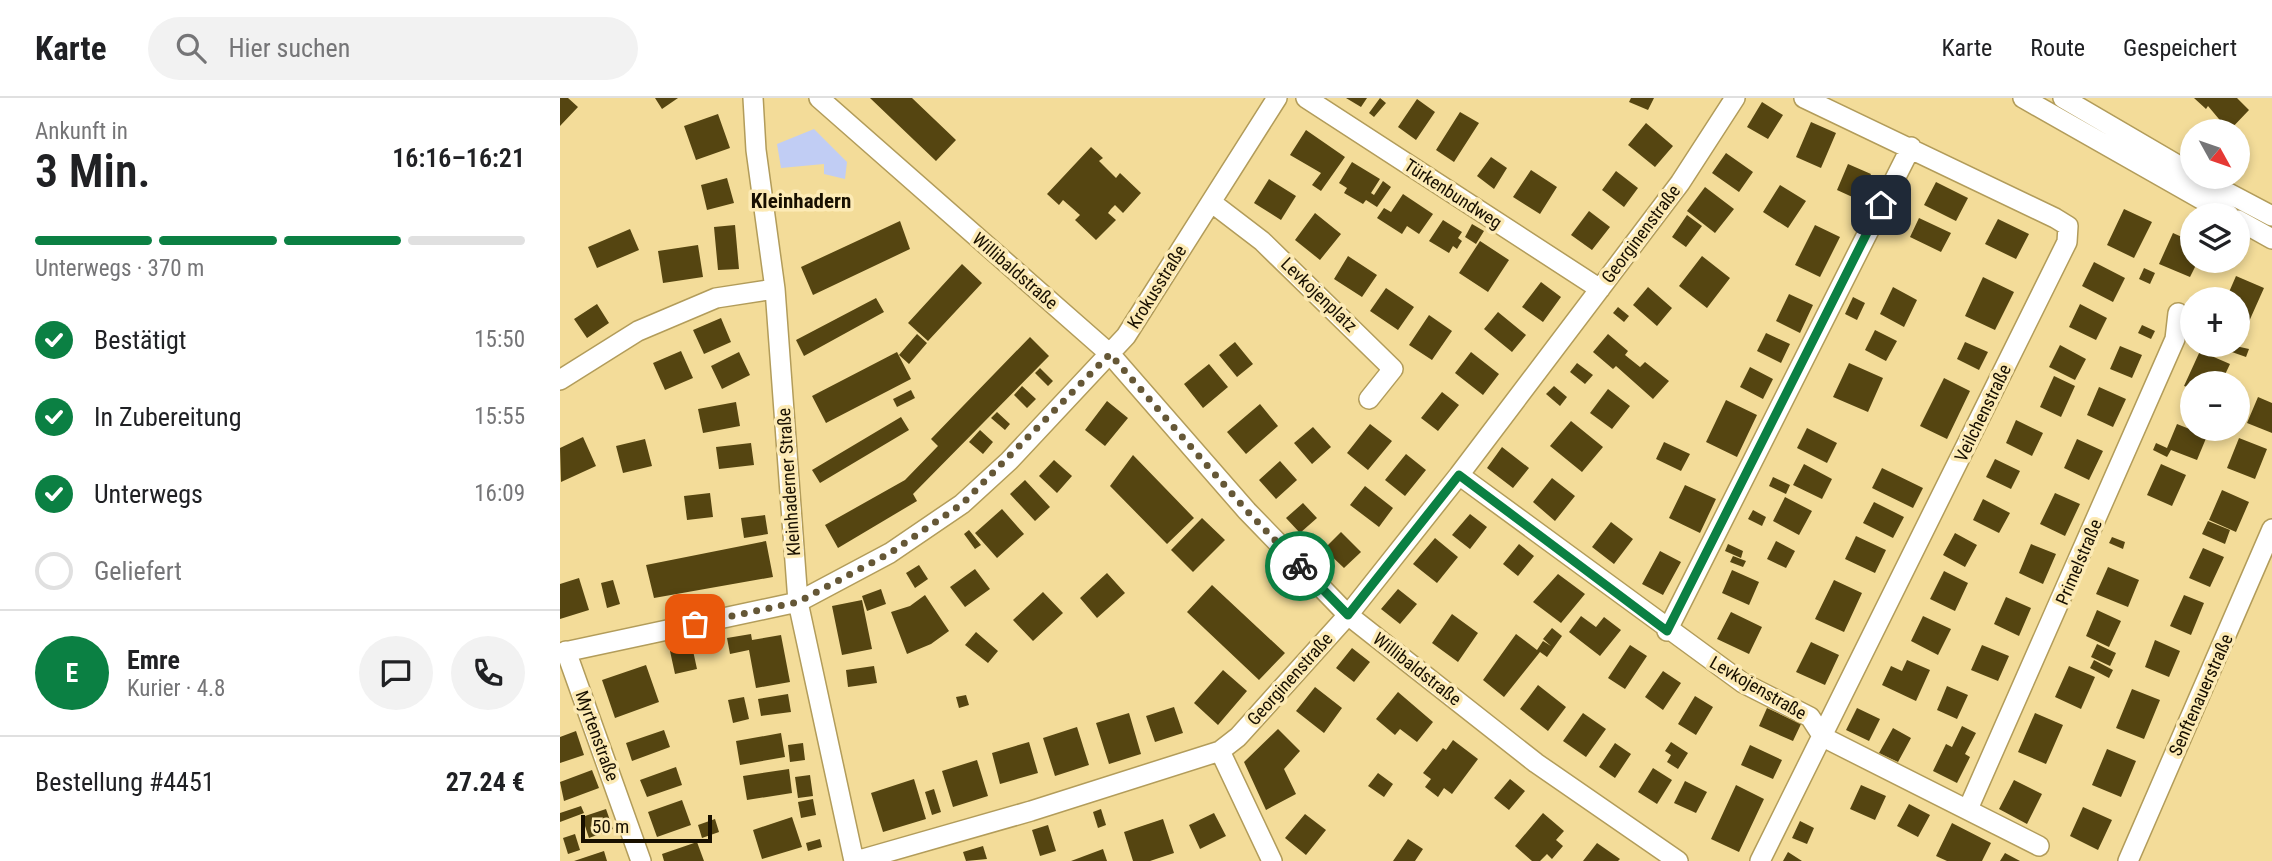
<!DOCTYPE html>
<html lang="de">
<head>
<meta charset="utf-8">
<style>
	body { margin:0; font-family:"Roboto Condensed",sans-serif; background:#f2f2f2; color:#202124; height:100vh; display:flex; flex-direction:column; font-size:26px; white-space:nowrap }
	* { box-sizing:border-box; margin:0 }
	p { font-size:23px; color:#757577 }
	.icon { flex:none; width:38px; height:38px; fill:none; stroke:currentColor; stroke-width:2; stroke-linecap:round; stroke-linejoin:round }
	.map { position:relative; flex:1; overflow:hidden }
	.side { display:flex; flex-direction:column; background:#fff; width:560px }
	.side>* { flex:none }
	.needle { width:46px; rotate:130deg }
	.buttons { position:absolute; left:1620px; top:21px; display:grid; gap:14px }
	.buttons a { display:grid; place-items:center; width:70px; height:70px; border-radius:50%; background:#fff; box-shadow:0 4px 10px #0003; font-size:35px }
	.scale { position:absolute; left:21px; bottom:18px; width:131px; box-sizing:border-box; padding-left:7px; border:4px solid #181000; border-top:0; font-size:19px; line-height:24px; white-space:nowrap; color:#181000; -webkit-text-stroke:5px #fceab5; paint-order:stroke }
	.pin { position:absolute; display:grid; place-items:center; width:60px; height:60px; color:#fff; margin:-30px; border-radius:14px; box-shadow:0 4px 10px #0006 }
	.courier { position:absolute; display:grid; place-items:center; width:70px; height:70px; margin:-35px; border:5px solid #0b8043; border-radius:50%; background:#fff; color:#222; box-shadow:0 2px 9px #0007 }
	.summary em { font-style:normal; font-weight:600 }
	.summary div { display:flex; flex-direction:column-reverse }
	.summary { display:flex; align-items:center; justify-content:space-between; height:119px; padding:0 35px }
	h1 { font-size:46px; font-weight:600; line-height:52px }
	.bar { display:grid; grid-template-columns:repeat(4,1fr); gap:10px 7px; align-content:center; height:84px; padding:0 35px }
	.bar i { height:9px; border-radius:5px; background:#e0e0e0 }
	.bar .active { background:#0b8043 }
	.bar p { grid-column:span 4 }
	.line { display:flex; align-items:center; gap:18px; padding:0 35px; border-top:2px solid #e0e0e0 }
	.line div { flex:1 }
	.round { display:grid; place-items:center; flex:none; width:74px; height:74px; border-radius:37px; background:#f2f2f2 }
	ol { padding:0 35px; list-style:none }
	li { display:flex; align-items:center; gap:21px; height:77px }
	li p { margin-inline-start:auto }
	li .icon { padding:7px; border-radius:50%; background:#0b8043; color:#fff; stroke-width:4 }
	li:last-child { color:#757577 }
	li i { width:38px; height:38px; border:4px solid #e0e0e0; border-radius:50% }
	header { display:flex; align-items:center; gap:42px; box-sizing:border-box; height:98px; padding:0 35px; background:#fff; border-bottom:2px solid #e0e0e0 }
	header strong { font-size:33px }
	nav { display:flex; gap:38px; margin-inline-start:auto; font-size:24px }
	.search { width:490px; height:63px; background:#f2f2f2; display:flex; align-items:center; gap:18px; box-sizing:border-box; padding:0 24px; border-radius:38px; color:#757577; font-size:26px }
	main { display:flex; flex:1; min-height:0 }
	.map>svg:first-child { display:block }
	.green { fill:#c1cdf4 }
	.building { fill:#554511 }
	.lines { fill:none; stroke-linecap:round; stroke-linejoin:round }
	.minor-casing { stroke:#b29c5a; stroke-width:22 }
	.minor { stroke:#fff; stroke-width:19 }
	.done { stroke:#655736; stroke-width:7; stroke-dasharray:0 12.6 }
	.route { stroke:#0b8043; stroke-width:9 }
	.labels { text-anchor:middle; stroke-width:7; stroke-linejoin:round; paint-order:stroke }
	.street-label { font-size:18px; fill:#181000; stroke:#fceab5 }
	.quarter-label { font-size:21px; font-weight:bold; fill:#181000; stroke:#fceab5 }
</style>
</head>
<body>
<header>
<strong>Karte</strong>
<div class="search"><svg class="icon" aria-label="search" viewBox="0 0 24 24"><circle cx="10" cy="10" r="6"/><path d="M15 15l6 6"/></svg>Hier suchen</div>
<nav><a>Karte</a><a>Route</a><a>Gespeichert</a></nav>
</header>
<main>
<section class="side">
<div class="summary"><div><h1>3 Min.</h1><p>Ankunft in</p></div><em>16:16–16:21</em></div>
<div class="bar"><i class="active"></i><i class="active"></i><i class="active"></i><i></i><p>Unterwegs · 370 m</p></div>
<ol>
<li><svg class="icon" aria-label="check" viewBox="0 0 24 24"><path d="M5 12l5 5 9-10"/></svg>Bestätigt<p>15:50</p></li>
<li><svg class="icon" aria-label="check" viewBox="0 0 24 24"><path d="M5 12l5 5 9-10"/></svg>In Zubereitung<p>15:55</p></li>
<li><svg class="icon" aria-label="check" viewBox="0 0 24 24"><path d="M5 12l5 5 9-10"/></svg>Unterwegs<p>16:09</p></li>
<li><i></i>Geliefert</li>
</ol>
<div class="line" style="height:126px"><b class="round" style="background:#0b8043;color:#fff">E</b><div><b>Emre</b><p>Kurier · 4.8</p></div><a class="round"><svg class="icon" aria-label="chat" viewBox="0 0 24 24"><path d="M4 5h16v11H9l-5 4z"/></svg></a><a class="round"><svg class="icon" aria-label="phone" viewBox="0 0 24 24"><path d="M5 4h4l2 5-3 2q2 4 5 5l2-3 5 2v4C11 20 4 13 5 4z"/></svg></a></div>
<div class="line" style="height:91px"><div>Bestellung #4451</div><b>27.24 €</b></div>
</section>
<div class="map">
<svg width="1712" height="763" viewBox="0 0 1712 763">
	<rect width="100%" height="100%" fill="#f3dc99"/>
	<!-- green -->
	<path class="green" d="M254 31 287 64 285 81 264 76V66L221 70 217 46Z"/>
	<!-- building -->
	<path class="building" d="M0 0H8L18 9 0 28Z
		M95 0H118L102 11Z
		M310 0H352L396 42 376 63Z
		M786 0H807L801 9Z
		M820 0 826 5 814 19 809 15Z
		M1071 0H1094L1088 12 1069 4Z
		M1634 0H1677L1689 12 1669 33 1648 8 1646 11Z
		M857 1 875 14 856 42 838 29Z
		M1202 4 1223 17 1208 41 1187 29Z
		M900 14 919 25 894 64 876 52Z
		M158 16 170 50 136 62 124 28Z
		M1251 24 1276 35 1261 70 1236 59Z
		M1086 25 1113 48 1095 69 1068 47Z
		M746 32 785 59 761 93 752 87 761 75 730 57Z
		M531 49 543 60 539 63 556 80 560 75 581 95 563 115 555 107 551 111 548 115 556 122 536 142 515 122 520 117 503 102 499 107 487 96Z
		M1166 55 1193 74 1179 94 1152 75Z
		M931 59 947 70 934 91 917 78Z
		M792 64 820 81 811 95 814 97 823 83 831 89 817 109 806 102 803 106 784 95 787 90 779 85Z
		M1288 66 1311 76 1299 102 1277 92Z
		M971 72 997 89 980 116 953 99Z
		M1056 73 1078 90 1064 109 1042 92Z
		M167 80 174 105 147 112 141 87Z
		M709 81 736 98 721 122 694 105Z
		M1376 84 1408 100 1396 123 1364 107Z
		M1220 87 1246 103 1228 130 1203 114Z
		M1145 89 1174 111 1155 135 1127 113Z
		M843 96 873 116 859 136 847 128 842 136 817 120 824 110 831 114Z
		M1564 111 1592 124 1574 160 1547 147Z
		M1029 113 1050 129 1032 152 1011 137Z
		M755 115 781 136 760 162 735 142Z
		M1127 117 1142 128 1126 149 1112 139Z
		M1359 120 1391 135 1381 154 1350 139Z
		M1438 121 1469 136 1456 161 1425 146Z
		M883 122 902 134 898 140 902 143 900 146 897 151 893 148 889 155 869 143Z
		M340 123 350 151 253 197 241 169Z
		M912 126 924 133 916 146 905 139Z
		M175 127 179 171 158 172 154 129Z
		M1255 127 1280 139 1260 179 1235 167Z
		M70 131 79 152 37 170 28 149Z
		M1613 135 1633 144V163H1638L1630 179 1599 166Z
		M920 143 949 162 928 194 899 175Z
		M138 147 143 179 103 185 98 153Z
		M788 158 817 177 802 199 774 181Z
		M1142 158 1170 180 1147 210 1119 188Z
		M1534 164 1565 180 1553 204 1522 188Z
		M402 166 422 185 368 243 348 225Z
		M1584 170 1595 175 1590 186 1579 181Z
		M1676 178 1704 190 1687 228 1678 224V201H1666Z
		M1423 179 1454 194 1435 232 1405 218Z
		M981 184 1001 199 983 224 962 209Z
		M1088 189 1112 210 1097 228 1073 207Z
		M1333 189 1357 202 1344 229 1320 216Z
		M826 190 854 209 838 232 810 213Z
		M1229 196 1253 207 1240 235 1216 223Z
		M1293 199 1305 205 1297 222 1285 216Z
		M316 200 324 214 244 258 236 242Z
		M37 206 49 225 27 240 14 221Z
		M1520 206 1547 220 1536 242 1509 229Z
		M1058 209 1069 218 1064 224 1053 215Z
		M938 214 966 237 952 254 924 231Z
		M869 217 892 233 872 262 849 247Z
		M161 220 171 244 144 256 133 232Z
		M1582 227 1595 233 1591 241 1578 235Z
		M1315 232 1337 243 1326 263 1305 252Z
		M1206 235 1230 246 1221 265 1197 253Z
		M357 236 367 245 349 266 339 257Z
		M1048 236 1068 253 1065 257 1080 269 1085 264 1109 283 1093 301 1056 268 1053 271 1033 254Z
		M470 239 489 258 353 396 357 403 278 450 265 427 345 382 378 348 371 341Z
		M675 244 693 266 677 279 659 257Z
		M1405 244 1428 254 1419 272 1397 261Z
		M1500 247 1526 261 1515 282 1489 269Z
		M1671 247 1689 251 1686 259 1669 253Z
		M1560 248 1582 257 1572 280 1550 271Z
		M121 253 133 280 105 292 93 265Z
		M1640 253 1670 266 1661 285H1633V291L1624 288Z
		M179 254 190 277 162 291 151 268Z
		M337 254 351 281 266 325 252 298Z
		M911 254 939 276 923 297 895 275Z
		M1017 265 1033 277 1025 286 1010 274Z
		M1289 265 1323 280 1308 314 1273 299Z
		M649 266 668 289 643 310 624 286Z
		M1190 269 1213 281 1203 301 1180 289Z
		M480 270 493 283 488 288 475 275Z
		M1494 278 1515 288 1501 319 1480 309Z
		M1384 280 1410 293 1387 341 1360 328Z
		M462 288 476 301 467 310 454 297Z
		M994 288 1007 299 1000 308 986 296Z
		M1539 289 1566 301 1553 329 1527 317Z
		M1048 291 1070 308 1052 331 1030 315Z
		M351 292 355 300 337 309 333 301Z
		M882 294 899 307 878 333 861 320Z
		M1698 299 1712 305V335L1687 325Z
		M1166 302 1197 317 1177 359 1146 344Z
		M547 303 568 320 545 348 525 332Z
		M176 304 180 328 143 335 138 311Z
		M700 306 718 328 686 356 667 334Z
		M437 314 450 326 445 332 431 320Z
		M341 319 349 332 260 385 252 372Z
		M1456 322 1483 335 1472 358 1446 345Z
		M1011 323 1043 349 1022 374 990 348Z
		M810 326 832 343 808 372 787 355Z
		M1617 326 1647 338 1637 362 1611 352 1607 359 1593 352 1596 345 1607 350Z
		M753 329 771 349 752 366 734 345Z
		M1247 330 1277 345 1267 365 1237 350Z
		M420 332 433 344 423 356 409 344Z
		M23 339 36 368 1 384 0 350Z
		M1679 340 1707 351 1695 381 1667 370Z
		M85 341 92 368 63 375 56 348Z
		M1517 341 1543 353 1529 382 1504 370Z
		M1104 344 1130 356 1121 373 1096 361Z
		M191 345 194 367 159 371 156 349Z
		M942 349 969 370 953 390 927 370Z
		M846 356 866 372 845 398 825 382Z
		M573 357 634 420 607 446 550 388Z
		M1435 361 1460 373 1451 391 1426 379Z
		M494 362 512 378 497 395 479 378Z
		M720 363 737 382 716 401 699 382Z
		M1244 366 1272 381 1262 401 1233 387Z
		M1601 366 1626 377 1612 408 1587 397Z
		M1322 370 1363 390 1353 410 1312 390Z
		M1213 379 1230 387 1226 396 1209 388Z
		M992 380 1015 398 995 423 973 404Z
		M465 382 490 409 475 423 450 396Z
		M1125 387 1156 401 1140 435 1109 420Z
		M805 388 833 410 819 429 790 407Z
		M1662 392 1689 404 1676 434 1649 422Z
		M150 395 153 419 127 422 124 398Z
		M1495 395 1520 406 1505 438 1480 426Z
		M1225 399 1252 413 1239 437 1213 423Z
		M1423 401 1450 415 1439 435 1413 422Z
		M1314 404 1344 419 1333 440 1303 425Z
		M743 405 757 420 740 435 726 420Z
		M442 411 464 436 437 460 415 435Z
		M1193 412 1206 419 1202 428 1188 421Z
		M910 416 927 429 910 451 892 437Z
		M205 417 208 436 184 440 181 420Z
		M642 420 665 442 633 474 611 452Z
		M1648 423 1670 432 1665 446 1642 436Z
		M1051 424 1073 441 1054 466 1032 449Z
		M409 432 421 447 415 451 404 436Z
		M781 434 801 454 784 470 764 451Z
		M1395 435 1417 447 1405 469 1383 457Z
		M1296 438 1326 452 1315 475 1285 461Z
		M1552 439 1565 444 1563 451 1549 445Z
		M875 440 898 459 877 485 853 466Z
		M206 443 213 479 94 500 86 467Z
		M1216 443 1235 453 1226 470 1207 461Z
		M959 446 974 458 958 478 943 466Z
		M1168 446 1183 453 1181 460 1165 453Z
		M1471 446 1496 456 1483 486 1459 475Z
		M1643 450 1664 459 1650 489 1629 480Z
		M1100 453 1121 464 1103 497 1082 486Z
		M1173 458 1186 463 1183 469 1170 464Z
		M359 467 368 481 355 490 346 475Z
		M1548 469 1579 482 1568 509 1536 496Z
		M415 471 430 491 405 509 390 489Z
		M1172 472 1199 484 1189 507 1162 495Z
		M1384 473 1408 485 1395 513 1370 501Z
		M547 475 565 495 537 520 520 500Z
		M998 476 1025 496 1001 525 973 504Z
		M19 480 29 512 0 521V486Z
		M53 482 60 506 47 510 41 485Z
		M1274 482 1302 495 1284 534 1255 521Z
		M652 487 725 555 699 582 627 514Z
		M321 491 326 506 307 513 302 498Z
		M838 491 857 506 840 526 821 511Z
		M483 494 503 515 473 543 453 522Z
		M365 497 389 533 371 546 347 556 331 514 350 508Z
		M1624 497 1644 505 1631 537 1610 528Z
		M1446 499 1471 510 1459 538 1434 526Z
		M302 502 312 551 282 557 272 508Z
		M1537 512 1561 523 1549 549 1526 538Z
		M1171 514 1202 529 1189 556 1157 541Z
		M892 516 918 535 898 564 872 545Z
		M1021 518 1036 529 1044 519 1061 532 1040 558 1009 534Z
		M1363 518 1391 531 1378 557 1351 543Z
		M992 530 1002 538 987 559 980 554 944 599 923 582 956 536 977 552 983 543 991 548 983 541Z
		M416 534 438 553 428 565 405 547Z
		M191 536 192 542 221 537 230 584 196 590 189 552 170 556 167 540Z
		M1595 542 1620 553 1609 579 1585 569Z
		M1251 544 1279 557 1265 587 1236 574Z
		M1537 546 1556 555 1550 568 1531 559Z
		M1070 547 1087 558 1065 591 1048 580Z
		M1422 547 1449 558 1438 583 1411 572Z
		M132 548 137 571 115 576 110 553Z
		M792 550 810 564 794 584 776 570Z
		M1347 562 1370 572 1356 603 1322 587 1331 568 1342 573Z
		M1534 562 1553 572 1549 580 1530 570Z
		M86 567 99 604 55 620 42 582Z
		M314 568 317 585 288 589 286 572Z
		M1509 568 1535 579 1521 611 1495 599Z
		M663 572 687 593 658 627 634 605Z
		M1103 573 1121 585 1103 612 1085 599Z
		M978 587 1006 609 988 633 960 611Z
		M1387 588 1408 597 1397 621 1377 612Z
		M755 589 782 610 764 635 736 613Z
		M1572 591 1600 602 1584 641 1556 630Z
		M838 594 873 624 857 644 840 631 835 637 816 621Z
		M228 596 231 614 201 618 198 601Z
		M406 597 409 607 399 610 396 599Z
		M1135 598 1153 609 1136 637 1118 626Z
		M184 599 189 621 173 625 168 602Z
		M614 609 623 635 595 644 586 618Z
		M1207 610 1241 626 1233 643 1199 628Z
		M1297 610 1320 621 1309 643 1286 632Z
		M569 615 581 656 549 666 536 625Z
		M1023 615 1046 631 1026 659 1003 643Z
		M1475 615 1503 627 1486 666 1458 654Z
		M1402 628 1416 635 1405 656 1410 659 1397 685 1373 673 1386 646 1392 649Z
		M517 629 529 667 495 678 483 640Z
		M1333 630 1351 640 1338 664 1319 655Z
		M718 631 740 653 724 671 736 696 706 712 684 664Z
		M104 632 110 649 72 663 66 645Z
		M16 633 24 657 0 665V639Z
		M221 635 225 659 180 667 176 643Z
		M893 642 918 661 892 696 884 690 878 699 865 689 871 681 863 675 883 650 886 652Z
		M469 644 478 675 440 686 432 655Z
		M1111 644 1128 655 1118 671 1107 664 1111 657 1105 653Z
		M243 645 245 662 230 664 228 647Z
		M1055 645 1071 656 1055 680 1039 669Z
		M1190 647 1222 662 1213 681 1181 667Z
		M1547 651 1576 663 1561 699 1532 687Z
		M417 662 428 698 393 709 382 673Z
		M116 669 122 687 87 699 80 682Z
		M1093 670 1112 682 1097 706 1078 694Z
		M229 671 232 695 187 702 183 678Z
		M32 672 39 690 4 703 0 684Z
		M818 675 833 686 824 699 808 688Z
		M250 677 253 698 238 700 235 679Z
		M354 681 366 721 323 734 311 695Z
		M950 681 965 693 949 712 934 700Z
		M1454 682 1482 696 1467 726 1439 711Z
		M1125 683 1147 694 1136 715 1114 705Z
		M1176 687 1204 701 1179 754 1151 741Z
		M1301 687 1326 698 1315 722 1290 711Z
		M374 691 381 714 372 717 365 694Z
		M253 701 256 717 241 720 238 704Z
		M122 702 131 727 97 739 88 714Z
		M1349 706 1370 717 1358 739 1337 728Z
		M21 708 24 715 0 724V715Z
		M1523 709 1552 722 1538 752 1510 738Z
		M46 711 53 731 29 740 22 719Z
		M541 711 546 727 538 730 533 714Z
		M654 715 666 738 640 751 629 727Z
		M983 715 1004 733 996 742 1003 748 992 761 987 756 980 763H972L955 748Z
		M745 716 766 732 746 757 725 740Z
		M232 719 242 749 202 761 193 732Z
		M155 721 159 734 142 740 138 727Z
		M603 721 614 755 590 763H573L564 734Z
		M1240 723 1254 730 1247 746 1232 740Z
		M1392 725 1431 745 1422 763H1387L1376 758Z
		M488 727 496 753 480 758 472 732Z
		M15 736 20 752 8 756 3 740Z
		M260 741 262 749 248 753 246 745Z
		M848 741 863 751 855 763H833Z
		M137 744 144 763H104L102 756Z
		M1037 745 1060 761 1058 763H1023Z
		M423 748 427 761 406 763 403 754Z
		M543 751 547 763H511Z
		M44 753 47 763H14Z
		M1228 754 1242 763H1223Z
		M1445 755 1460 763H1440Z"/>
	<g class="lines">
		<defs>
			<path id="minor" d="M193 0 196 52 215 191 238 504 294 763
				M259 0 550 256 687 413 788 517 976 665 1118 763
				M746 0 1040 191
				M1463 0 1669 117
				M1503 0 1633 76
				M1638 79 1712 118
				M651 104 702 143 833 271 809 301
				M1678 122 1712 141
				M0 282 78 233 156 200 215 191
				M899 377 1183 585 1250 619 1263 639 1479 748
				M1107 533 1351 49
				M6 553 81 763
				M0 555 238 504 330 455 402 406 449 363 566 238 717 0
				M660 653 712 763
				M1408 711 1615 241 1618 215
				M296 763 471 713 660 653 678 639 788 517 899 377 1120 85 1175 0
				M1200 763 1507 144 1508 128 1495 120 1244 0
				M1568 763 1712 431"/>
		</defs>
		<!-- minor casing -->
		<use href="#minor" class="minor-casing"/>
		<!-- minor -->
		<use href="#minor" class="minor"/>
	</g>
	<g class="lines">
		<!-- done -->
		<path class="done" d="M135 526 238 504 330 455 402 406 550 256 687 413 740 468"/>
		<!-- route -->
		<path class="route" d="M740 468 788 517 899 377 1107 533 1321 107"/>
	</g>
	<g class="labels">
		<!-- street labels -->
		<g class="street-label">
			<text transform="translate(893 96) rotate(33)" y="6">Türkenbundweg</text>
			<text transform="translate(1081 136) rotate(-53)" y="6">Georginenstraße</text>
			<text transform="translate(455 173) rotate(41)" y="6">Willibaldstraße</text>
			<text transform="translate(597 189) rotate(-58)" y="6">Krokusstraße</text>
			<text transform="translate(759 197) rotate(44)" y="6">Levkojenplatz</text>
			<text transform="translate(1423 315) rotate(-64)" y="6">Veilchenstraße</text>
			<text transform="translate(229 384) rotate(-94)" y="6">Kleinhaderner Straße</text>
			<text transform="translate(1519 464) rotate(-67)" y="6">Primelstraße</text>
			<text transform="translate(857 571) rotate(38)" y="6">Willibaldstraße</text>
			<text transform="translate(730 581) rotate(-48)" y="6">Georginenstraße</text>
			<text transform="translate(1198 590) rotate(30)" y="6">Levkojenstraße</text>
			<text transform="translate(1641 597) rotate(-66)" y="6">Senftenauerstraße</text>
			<text transform="translate(37 638) rotate(70)" y="6">Myrtenstraße</text>
		</g>
		<!-- quarter labels -->
		<g class="quarter-label">
			<text x="241" y="110">Kleinhadern</text>
		</g>
	</g>
</svg>
<div class="buttons">
<a><svg class="needle" viewBox="-14 -14 28 28"><path d="M0-13l5 13h-10z" fill="#e53935"/><path d="M0 13l5-13h-10z" fill="#757577"/></svg></a>
<a><svg class="icon" aria-label="layers" viewBox="0 0 24 24"><path d="M12 4l9 5-9 5-9-5zM3 14l9 5 9-5"/></svg></a>
<a>+</a>
<a>−</a>
</div>
<div class="scale">50 m</div>
<div class="pin" style="left:135px;top:526px;background:#ea580c"><svg class="icon" aria-label="bag" viewBox="0 0 24 24"><path d="M5 8h14l-1 12H6zM9 8a3 3 0 0 1 6 0"/></svg></div>
<div class="pin" style="left:1321px;top:107px;background:#1f2937"><svg class="icon" aria-label="home" viewBox="0 0 24 24"><path d="M3 11l9-7 9 7M6 9v11h12V9"/></svg></div>
<div class="courier" style="left:740px;top:468px"><svg class="icon" aria-label="bike" viewBox="0 0 24 24"><circle cx="6" cy="16" r="4"/><circle cx="18" cy="16" r="4"/><path d="M6 16l4-8h5l3 8M10 8l3 8H6M13 5h3"/></svg></div>
</div>
</main>
</body>
</html>
